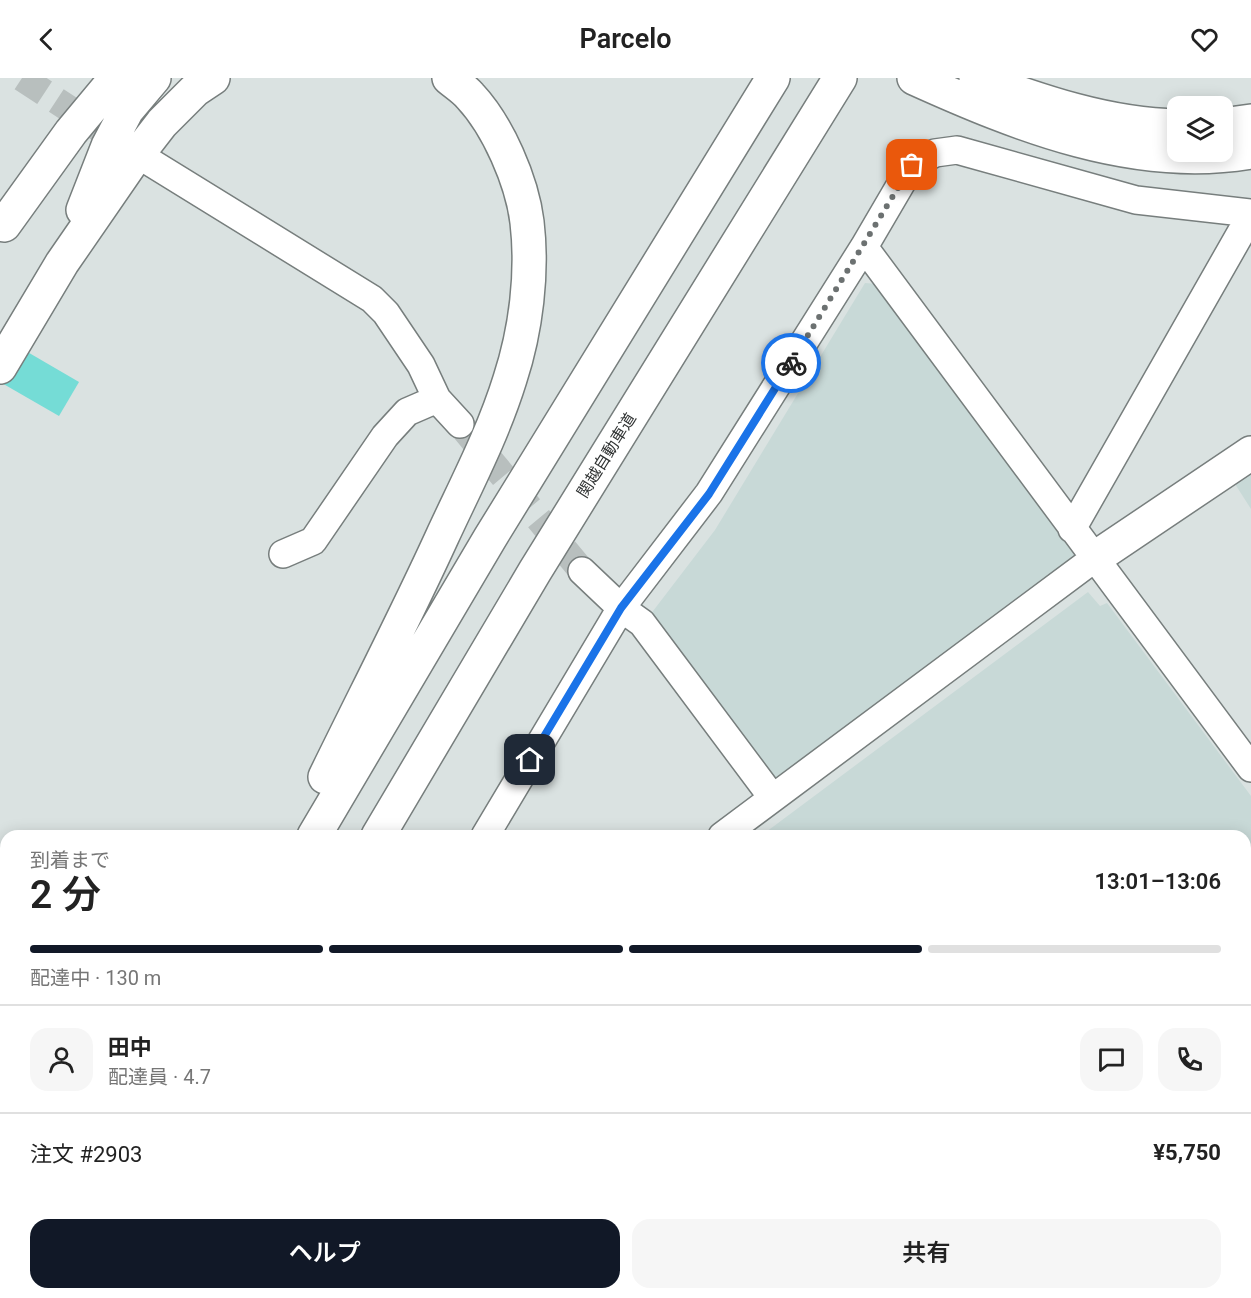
<!DOCTYPE html>
<html lang="ja">
<head>
<meta charset="utf-8">
<style>
	body { margin:0; font-family:Roboto,"Noto Sans JP",sans-serif; background:#f6f6f6; color:#222; height:100vh; display:flex; flex-direction:column; font-size:22px; white-space:nowrap }
	* { box-sizing:border-box; margin:0 }
	p { font-size:20px; color:#767676 }
	.icon { flex:none; width:33px; height:33px; fill:none; stroke:currentColor; stroke-width:2; stroke-linecap:round; stroke-linejoin:round }
	.map { position:relative; flex:1; overflow:hidden }
	.drawer { position:absolute; left:0px; top:752px; width:1251px; height:470px; display:flex; flex-direction:column; background:#fff; border-radius:18px 18px 0 0; box-shadow:0 3px 15px #0003 }
	.drawer>* { flex:none }
	.buttons { position:absolute; left:1167px; top:18px; display:grid; gap:12px }
	.buttons a { display:grid; place-items:center; width:66px; height:66px; border-radius:12px; background:#fff; box-shadow:0 3px 15px #0003; font-size:30px }
	.pin { position:absolute; display:grid; place-items:center; width:51px; height:51px; color:#fff; margin:-26px; border-radius:12px; box-shadow:0 3px 9px #0006 }
	.courier { position:absolute; display:grid; place-items:center; width:60px; height:60px; margin:-30px; border:4px solid #1a73e8; border-radius:50%; background:#fff; color:#222; box-shadow:0 2px 8px #0007 }
	.overview em { font-style:normal; font-weight:600 }
	.overview div { display:flex; flex-direction:column-reverse }
	.overview { display:flex; align-items:center; justify-content:space-between; height:102px; padding:0 30px }
	h1 { font-size:39px; font-weight:600; line-height:45px }
	.bar { display:grid; grid-template-columns:repeat(4,1fr); gap:9px 6px; align-content:center; height:72px; padding:0 30px }
	.bar i { height:8px; border-radius:4px; background:#e0e0e0 }
	.bar .current { background:#111827 }
	.bar p { grid-column:span 4 }
	.line { display:flex; align-items:center; gap:15px; padding:0 30px; border-top:2px solid #e0e0e0 }
	.line div { flex:1 }
	.round { display:grid; place-items:center; flex:none; width:63px; height:63px; border-radius:18px; background:#f6f6f6 }
	.action { display:flex; gap:12px; margin-top:auto; padding:12px 30px }
	.action a { flex:1; height:69px; border-radius:18px; background:#111827; color:#fff; font-size:24px; font-weight:600; line-height:69px; text-align:center }
	.action a+a { background:#f6f6f6; color:#222 }
	header { display:flex; justify-content:space-between; align-items:center; height:78px; padding:0 30px; background:#fff; font-size:27px; font-weight:600 }
	.map>svg:first-child { display:block }
	.built { fill:#c8d9d7 }
	.building { fill:#75dcd6 }
	.lines { fill:none; stroke-linecap:round; stroke-linejoin:round }
	.street-tunnel { stroke:#b8bfbe; stroke-width:27; stroke-dasharray:27 14; stroke-linecap:butt }
	.street-casing { stroke:#777e7d; stroke-width:30 }
	.secondary-casing { stroke:#777e7d; stroke-width:36 }
	.highway-casing { stroke:#777e7d; stroke-width:36 }
	.street { stroke:#fff; stroke-width:27 }
	.secondary { stroke:#fff; stroke-width:33 }
	.highway { stroke:#fff; stroke-width:33 }
	.done { stroke:#6c7171; stroke-width:6; stroke-dasharray:0 10.8 }
	.route { stroke:#1a73e8; stroke-width:8 }
	.labels { text-anchor:middle; stroke-width:4.5; stroke-linejoin:round; paint-order:stroke }
	.street-label { font-size:16px; fill:#313434; stroke:#fff }
</style>
</head>
<body>
<header><svg class="icon" aria-label="back" viewBox="0 0 24 24"><path d="M15 5l-7 7 7 7"/></svg>Parcelo<svg class="icon" aria-label="heart" viewBox="0 0 24 24"><path d="M12 20l-8-8c-3-5 5-10 8-4 3-6 11-1 8 4z"/></svg></header>
<div class="map">
<svg width="1251" height="1220" viewBox="0 0 1251 1220">
	<rect width="100%" height="100%" fill="#dae2e1"/>
	<!-- built -->
	<path class="built" d="M865 205 877 206 1081 480 778 709 650 537 715 452Z
		M1251 395V431L1235 406Z
		M1088 514 1100 528 1107 525 1251 718V1220H714L710 1215H1245V758L762 757Z
		M255 1215H669L673 1220H253Z"/>
	<!-- building -->
	<path class="building" d="M0 258 79 304 59 338 0 304Z"/>
	<g class="lines">
		<!-- street-tunnel -->
		<path class="street-tunnel" d="M22 0 129 70
			M460 346 582 493"/>
		<defs>
			<path id="street" d="M150 84 372 221 386 235 421 287 437 321 460 346
				M864 169 1251 690
				M1072 451 1251 137
				M283 476 313 463 385 358 407 334 437 321
				M582 493 621 530 642 545 772 719
				M485 758 621 530 709 415 864 169 912 87 935 75 957 72 1136 122 1251 135
				M722 758 1095 480
				M690 1215 694 1220
				M223 1220 226 1215"/>
			<path id="secondary" d="M1095 480 1251 375"/>
			<path id="highway" d="M914 0C1018 47 1135 94 1251 74
				M976 0C1040 23 1108 47 1178 48
				M1222 47 1251 43
				M83 132 108 68 127 32 154 0
				M4 147 71 54 116 0
				M0 289 62 185 131 85 162 45 195 12 213 0
				M325 699C364 619 405 540 442 459 466 407 493 356 510 301 526 252 533 195 527 144 522 103 498 48 470 18 464 11 456 6 449 0
				M314 758 490 460 773 0
				M378 758 535 493 840 0
				M55 1220 57 1215
				M116 1220 118 1215"/>
		</defs>
		<!-- street casing -->
		<use href="#street" class="street-casing"/>
		<!-- secondary casing -->
		<use href="#secondary" class="secondary-casing"/>
		<!-- highway casing -->
		<use href="#highway" class="highway-casing"/>
		<!-- street -->
		<use href="#street" class="street"/>
		<!-- secondary -->
		<use href="#secondary" class="secondary"/>
		<!-- highway -->
		<use href="#highway" class="highway"/>
	</g>
	<g class="lines">
		<!-- done -->
		<path class="done" d="M791 285 912 87"/>
		<!-- route -->
		<path class="route" d="M530 682 621 530 709 416 791 285"/>
	</g>
	<g class="labels">
		<!-- street labels -->
		<g class="street-label">
			<text transform="translate(606 377) rotate(-58)" y="6">関越自動車道</text>
		</g>
	</g>
</svg>
<div class="buttons">
<a><svg class="icon" aria-label="layers" viewBox="0 0 24 24"><path d="M12 4l9 5-9 5-9-5zM3 14l9 5 9-5"/></svg></a>
</div>
<div class="pin" style="left:912px;top:87px;background:#ea580c"><svg class="icon" aria-label="bag" viewBox="0 0 24 24"><path d="M5 8h14l-1 12H6zM9 8a3 3 0 0 1 6 0"/></svg></div>
<div class="pin" style="left:530px;top:682px;background:#1f2937"><svg class="icon" aria-label="home" viewBox="0 0 24 24"><path d="M3 11l9-7 9 7M6 9v11h12V9"/></svg></div>
<div class="courier" style="left:791px;top:285px"><svg class="icon" aria-label="bike" viewBox="0 0 24 24"><circle cx="6" cy="16" r="4"/><circle cx="18" cy="16" r="4"/><path d="M6 16l4-8h5l3 8M10 8l3 8H6M13 5h3"/></svg></div>
<section class="drawer">
<div class="overview"><div><h1>2 分</h1><p>到着まで</p></div><em>13:01–13:06</em></div>
<div class="bar"><i class="current"></i><i class="current"></i><i class="current"></i><i></i><p>配達中 · 130 m</p></div>
<div class="line" style="height:108px"><a class="round"><svg class="icon" aria-label="person" viewBox="0 0 24 24"><circle cx="12" cy="8" r="4"/><path d="M4 21q1-7 8-7t8 7"/></svg></a><div><b>田中</b><p>配達員 · 4.7</p></div><a class="round"><svg class="icon" aria-label="chat" viewBox="0 0 24 24"><path d="M4 5h16v11H9l-5 4z"/></svg></a><a class="round"><svg class="icon" aria-label="phone" viewBox="0 0 24 24"><path d="M5 4h4l2 5-3 2q2 4 5 5l2-3 5 2v4C11 20 4 13 5 4z"/></svg></a></div>
<div class="line" style="height:78px"><div>注文 #2903</div><b>¥5,750</b></div>
<div class="action"><a>ヘルプ</a><a>共有</a></div>
</section>
</div>
</body>
</html>
